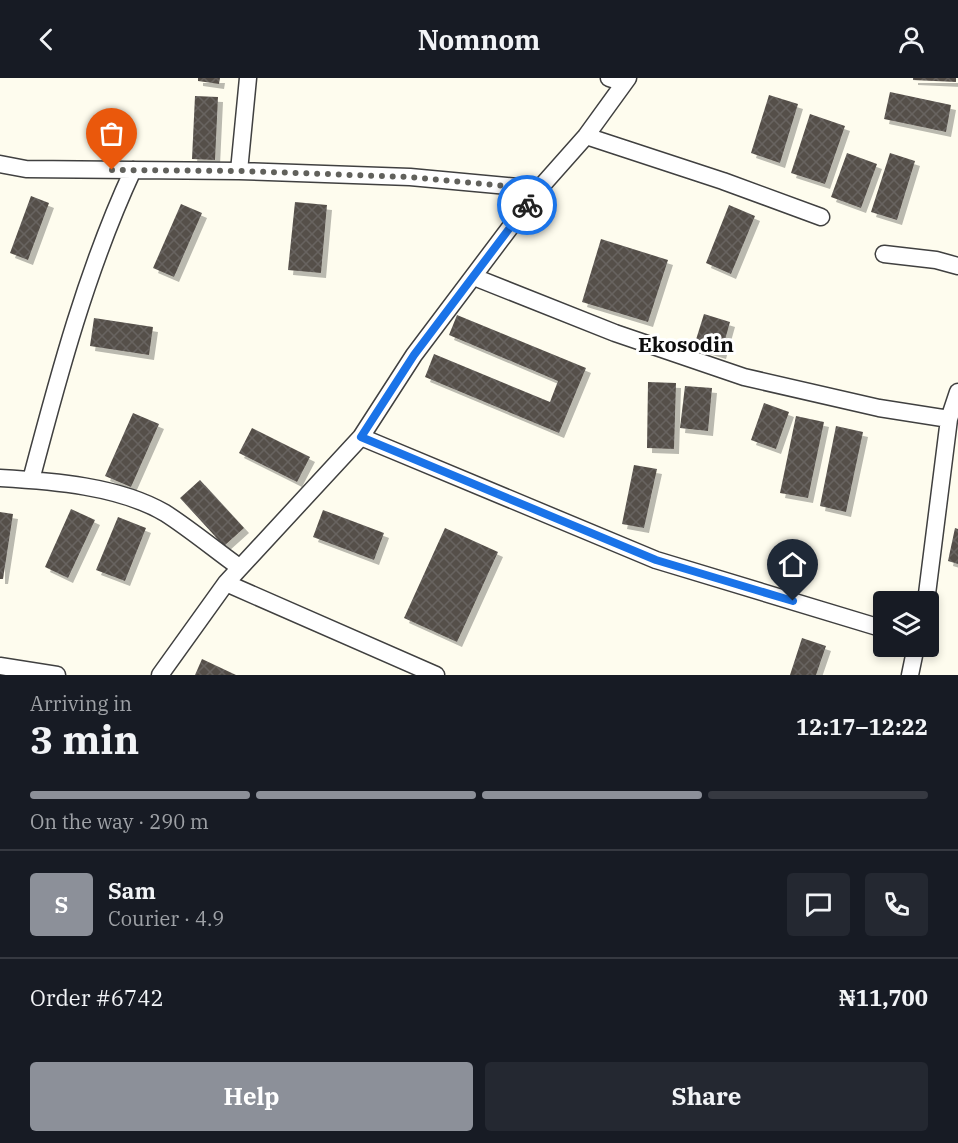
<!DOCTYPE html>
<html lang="en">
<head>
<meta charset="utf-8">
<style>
	body { margin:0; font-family:"IBM Plex Serif",serif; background:#242831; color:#f1f3f6; height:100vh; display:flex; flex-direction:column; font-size:22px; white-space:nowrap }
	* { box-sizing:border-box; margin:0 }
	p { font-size:20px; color:#9ea1a6 }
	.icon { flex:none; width:33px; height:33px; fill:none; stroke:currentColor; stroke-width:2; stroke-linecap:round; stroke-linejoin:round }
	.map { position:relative; height:597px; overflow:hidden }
	.panel { display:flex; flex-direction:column; background:#171b24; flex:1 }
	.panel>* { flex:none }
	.controls { position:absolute; left:873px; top:513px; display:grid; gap:12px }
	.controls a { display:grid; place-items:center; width:66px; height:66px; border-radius:6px; background:#171b24; box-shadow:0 3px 9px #0003; font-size:30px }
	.pin { position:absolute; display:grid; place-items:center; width:51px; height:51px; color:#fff; margin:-62px -26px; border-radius:50% 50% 50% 0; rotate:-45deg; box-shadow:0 0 6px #0007 }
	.pin .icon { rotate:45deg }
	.courier { position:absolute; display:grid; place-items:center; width:60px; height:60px; margin:-30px; border:4px solid #1a73e8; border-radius:50%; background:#fff; color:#222; box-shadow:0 2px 8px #0007 }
	.summary em { font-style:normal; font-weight:700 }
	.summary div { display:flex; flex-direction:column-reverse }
	.summary { display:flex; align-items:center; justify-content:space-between; height:102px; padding:0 30px }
	h1 { font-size:39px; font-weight:700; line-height:45px }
	.bar { display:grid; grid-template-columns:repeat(4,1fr); gap:9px 6px; align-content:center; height:72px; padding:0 30px }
	.bar i { height:8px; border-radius:4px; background:#363941 }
	.bar .selected { background:#8c9099 }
	.bar p { grid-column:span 4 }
	.line { display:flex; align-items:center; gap:15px; padding:0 30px; border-top:2px solid #363941 }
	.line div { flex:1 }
	.round { display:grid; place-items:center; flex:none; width:63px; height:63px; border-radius:6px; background:#242831 }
	.cta { display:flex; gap:12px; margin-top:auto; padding:12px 30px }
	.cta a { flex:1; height:69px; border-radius:6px; background:#8c9099; color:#fff; font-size:24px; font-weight:700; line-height:69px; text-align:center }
	.cta a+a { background:#242831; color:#f1f3f6 }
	header { display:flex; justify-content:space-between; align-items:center; height:78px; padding:0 30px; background:#171b24; font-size:27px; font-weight:700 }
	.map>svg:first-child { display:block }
	.building { fill:url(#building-cross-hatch); filter:url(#shadow) }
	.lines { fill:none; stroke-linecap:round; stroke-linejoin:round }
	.minor-casing { stroke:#404040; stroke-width:19 }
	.minor { stroke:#fff; stroke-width:16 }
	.done { stroke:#61615c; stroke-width:6; stroke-dasharray:0 10.8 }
	.route { stroke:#1a73e8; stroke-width:8 }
	.labels { text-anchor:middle; stroke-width:6; stroke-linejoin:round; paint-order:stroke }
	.quarter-label { font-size:21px; font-weight:bold; fill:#0d0d0d; stroke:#fff }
</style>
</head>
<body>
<header><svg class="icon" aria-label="back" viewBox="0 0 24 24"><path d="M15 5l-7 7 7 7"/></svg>Nomnom<svg class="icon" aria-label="person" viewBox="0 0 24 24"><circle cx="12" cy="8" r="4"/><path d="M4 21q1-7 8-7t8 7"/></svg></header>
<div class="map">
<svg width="958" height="597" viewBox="0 0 958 597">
	<defs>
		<pattern id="building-cross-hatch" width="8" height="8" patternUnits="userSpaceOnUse" patternTransform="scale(1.5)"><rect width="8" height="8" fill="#554f4a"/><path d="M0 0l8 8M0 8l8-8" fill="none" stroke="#686460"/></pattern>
		<filter id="shadow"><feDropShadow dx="5" dy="5" stdDeviation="0" flood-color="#0004"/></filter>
	</defs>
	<rect width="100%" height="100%" fill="#fefcee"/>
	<!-- building -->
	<path class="building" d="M198 0H220L219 6 198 3Z
		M913 0H956V4L913 2Z
		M890 14 951 27 946 54 884 41Z
		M769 17 798 26 780 85 751 75Z
		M195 18 218 19 215 82 192 81Z
		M810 36 845 48 825 106 791 95Z
		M847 75 877 86 861 130 831 119Z
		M890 75 915 83 897 142 871 134Z
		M31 118 49 125 28 182 10 175Z
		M295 124 327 127 321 195 288 192Z
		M181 126 202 135 174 199 153 190Z
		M729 127 755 138 731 196 706 185Z
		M601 161 668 182 648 244 582 224Z
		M704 236 730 244 721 276 694 268Z
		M457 237 586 290 559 355 425 299 434 276 550 324 558 303 449 257Z
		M94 240 153 249 149 277 90 268Z
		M648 304 676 305 674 371 647 370Z
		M685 308 712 310 708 353 680 350Z
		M764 325 789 334 776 371 751 362Z
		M133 335 159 346 131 409 105 398Z
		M796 338 824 344 808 420 780 415Z
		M836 348 863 354 846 434 820 428Z
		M252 350 310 379 297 404 239 375Z
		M634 387 657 391 644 450 622 446Z
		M200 402 244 450 224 468 180 420Z
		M71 431 95 442 68 500 45 489Z
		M323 432 384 455 374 482 313 459Z
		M0 434 13 436 3 501H0Z
		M118 439 146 450 125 503 96 492Z
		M445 450 498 474 457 564 404 540Z
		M955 450 958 451V486L948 483Z
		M802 560 826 568 816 597H790Z
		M202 581 236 597H195Z"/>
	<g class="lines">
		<defs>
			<path id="minor" d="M609 0 624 5
				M586 58 723 103 821 139
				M0 86 26 91 239 93 410 99 539 111
				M239 93 248 0
				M884 176 936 182 958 188
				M474 199 615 255 744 299 879 330 949 341
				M361 359 656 482 884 551
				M0 400C52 403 119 408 165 435 190 451 214 471 239 489
				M31 402C59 296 87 191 133 92
				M226 505 436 597
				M926 524 949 341 958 314
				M0 588 57 597
				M160 597 226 505 361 359 414 277 539 111 586 58 628 0
				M910 597 916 568"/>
		</defs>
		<!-- minor casing -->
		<use href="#minor" class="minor-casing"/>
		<!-- minor -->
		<use href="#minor" class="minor"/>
	</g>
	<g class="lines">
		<!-- done -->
		<path class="done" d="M112 92 239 93 410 99 539 111 527 127"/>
		<!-- route -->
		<path class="route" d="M527 127 414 277 361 359 656 482 793 523"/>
	</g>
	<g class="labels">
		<!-- quarter labels -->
		<g class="quarter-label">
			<text x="686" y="274">Ekosodin</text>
		</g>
	</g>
</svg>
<div class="controls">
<a><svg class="icon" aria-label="layers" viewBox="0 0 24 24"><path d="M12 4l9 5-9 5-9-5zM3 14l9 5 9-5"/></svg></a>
</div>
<div class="pin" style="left:112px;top:92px;background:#ea580c"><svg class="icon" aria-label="bag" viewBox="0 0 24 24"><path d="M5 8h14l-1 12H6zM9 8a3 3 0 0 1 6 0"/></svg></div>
<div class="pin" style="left:793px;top:523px;background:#1f2937"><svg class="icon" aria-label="home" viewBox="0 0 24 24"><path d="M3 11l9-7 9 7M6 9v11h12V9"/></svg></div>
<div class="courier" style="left:527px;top:127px"><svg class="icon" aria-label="bike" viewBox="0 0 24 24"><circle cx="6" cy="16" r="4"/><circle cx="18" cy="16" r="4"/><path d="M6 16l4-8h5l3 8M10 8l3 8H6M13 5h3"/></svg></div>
</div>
<section class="panel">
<div class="summary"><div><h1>3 min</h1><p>Arriving in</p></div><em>12:17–12:22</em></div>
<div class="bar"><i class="selected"></i><i class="selected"></i><i class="selected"></i><i></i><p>On the way · 290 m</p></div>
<div class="line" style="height:108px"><b class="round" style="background:#8c9099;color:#fff">S</b><div><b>Sam</b><p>Courier · 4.9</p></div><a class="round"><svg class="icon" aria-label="chat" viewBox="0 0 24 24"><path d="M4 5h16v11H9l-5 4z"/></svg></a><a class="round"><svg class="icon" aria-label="phone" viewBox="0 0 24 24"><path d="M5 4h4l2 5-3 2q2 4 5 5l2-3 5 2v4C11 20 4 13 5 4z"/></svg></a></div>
<div class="line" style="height:78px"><div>Order #6742</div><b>₦11,700</b></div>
<div class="cta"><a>Help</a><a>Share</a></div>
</section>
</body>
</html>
